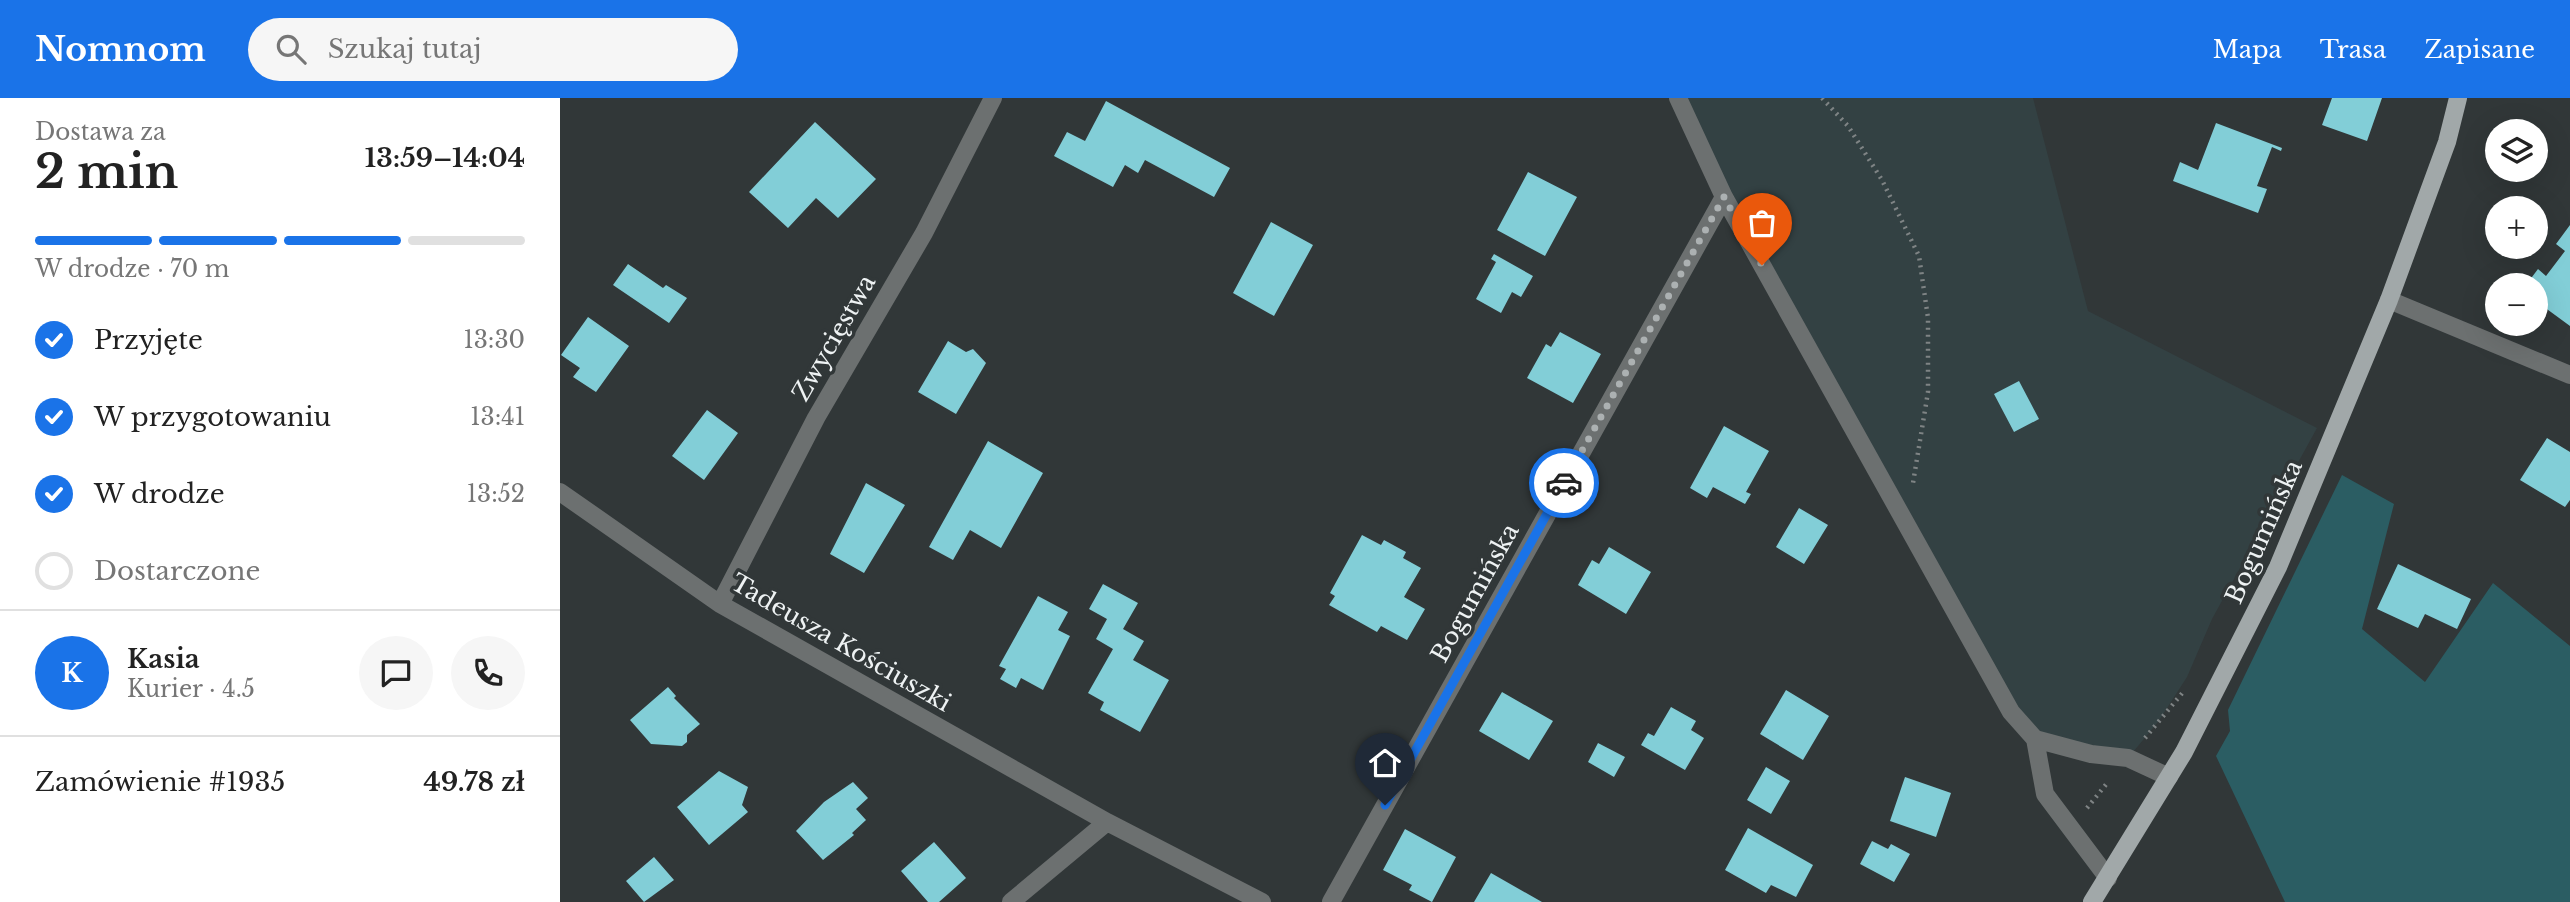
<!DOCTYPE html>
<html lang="pl">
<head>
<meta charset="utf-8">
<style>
	body { margin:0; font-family:"Libre Baskerville",serif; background:#f6f6f6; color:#222; height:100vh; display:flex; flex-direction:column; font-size:26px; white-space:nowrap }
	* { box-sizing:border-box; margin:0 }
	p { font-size:23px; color:#767676 }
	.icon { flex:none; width:38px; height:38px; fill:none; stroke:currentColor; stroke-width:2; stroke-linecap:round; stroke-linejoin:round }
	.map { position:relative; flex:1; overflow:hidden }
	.panel { display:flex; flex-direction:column; background:#fff; width:560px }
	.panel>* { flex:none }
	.tools { position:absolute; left:1925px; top:21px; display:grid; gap:14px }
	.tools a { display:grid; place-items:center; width:63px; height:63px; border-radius:50%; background:#fff; box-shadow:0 7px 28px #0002; font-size:35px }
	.pin { position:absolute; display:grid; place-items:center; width:60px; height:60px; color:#fff; margin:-72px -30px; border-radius:50% 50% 50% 0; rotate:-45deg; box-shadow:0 0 7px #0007 }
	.pin .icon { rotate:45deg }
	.courier { position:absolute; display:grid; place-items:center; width:70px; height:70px; margin:-35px; border:5px solid #1a73e8; border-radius:50%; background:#fff; color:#222; box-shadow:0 2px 9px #0007 }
	.summary em { font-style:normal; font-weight:800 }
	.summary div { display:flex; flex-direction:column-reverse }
	.summary { display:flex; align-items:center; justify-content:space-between; height:119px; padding:0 35px }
	h1 { font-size:46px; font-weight:800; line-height:52px }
	.bar { display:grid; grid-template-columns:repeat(4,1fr); gap:10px 7px; align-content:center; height:84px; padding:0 35px }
	.bar i { height:9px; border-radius:5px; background:#e0e0e0 }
	.bar .active { background:#1a73e8 }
	.bar p { grid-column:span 4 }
	.line { display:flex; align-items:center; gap:18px; padding:0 35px; border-top:2px solid #e0e0e0 }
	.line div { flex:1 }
	.round { display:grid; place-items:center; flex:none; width:74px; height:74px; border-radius:37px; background:#f6f6f6 }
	ol { padding:0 35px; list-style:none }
	li { display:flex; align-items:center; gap:21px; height:77px }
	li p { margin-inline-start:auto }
	li .icon { padding:7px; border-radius:50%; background:#1a73e8; color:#fff; stroke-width:4 }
	li:last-child { color:#767676 }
	li i { width:38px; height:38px; border:4px solid #e0e0e0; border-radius:50% }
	header { display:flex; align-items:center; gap:42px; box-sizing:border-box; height:98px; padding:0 35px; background:#1a73e8; color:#fff }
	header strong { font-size:33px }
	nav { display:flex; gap:38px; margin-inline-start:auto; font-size:24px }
	.search { width:490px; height:63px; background:#f6f6f6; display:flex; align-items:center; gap:18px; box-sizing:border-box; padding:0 24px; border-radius:38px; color:#767676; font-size:26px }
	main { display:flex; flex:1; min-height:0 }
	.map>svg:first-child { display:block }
	.built { fill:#334143 }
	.green { fill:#2b5d63 }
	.building { fill:#82ced7 }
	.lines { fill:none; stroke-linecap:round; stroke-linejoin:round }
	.path { stroke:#7f8485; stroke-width:4.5; stroke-dasharray:2 5; stroke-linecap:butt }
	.street { stroke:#6c7070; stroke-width:18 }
	.primary { stroke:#a1a8a9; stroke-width:18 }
	.done { stroke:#acb1b2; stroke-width:7; stroke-dasharray:0 12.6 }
	.route { stroke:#1a73e8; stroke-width:9 }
	.labels { text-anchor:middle; stroke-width:7; stroke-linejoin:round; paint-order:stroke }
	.street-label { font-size:24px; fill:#eef2f3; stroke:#313738 }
</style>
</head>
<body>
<header>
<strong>Nomnom</strong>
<div class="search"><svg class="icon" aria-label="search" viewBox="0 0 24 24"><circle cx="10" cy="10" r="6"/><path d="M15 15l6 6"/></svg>Szukaj tutaj</div>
<nav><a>Mapa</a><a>Trasa</a><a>Zapisane</a></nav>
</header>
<main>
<section class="panel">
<div class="summary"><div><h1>2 min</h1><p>Dostawa za</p></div><em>13:59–14:04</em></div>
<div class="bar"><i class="active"></i><i class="active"></i><i class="active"></i><i></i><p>W drodze · 70 m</p></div>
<ol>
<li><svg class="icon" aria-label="check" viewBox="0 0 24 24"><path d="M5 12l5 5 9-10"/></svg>Przyjęte<p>13:30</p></li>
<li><svg class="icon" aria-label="check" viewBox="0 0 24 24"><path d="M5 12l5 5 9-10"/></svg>W przygotowaniu<p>13:41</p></li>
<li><svg class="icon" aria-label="check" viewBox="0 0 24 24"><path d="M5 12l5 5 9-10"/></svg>W drodze<p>13:52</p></li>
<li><i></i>Dostarczone</li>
</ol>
<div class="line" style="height:126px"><b class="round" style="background:#1a73e8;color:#fff">K</b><div><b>Kasia</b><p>Kurier · 4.5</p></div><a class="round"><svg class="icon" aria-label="chat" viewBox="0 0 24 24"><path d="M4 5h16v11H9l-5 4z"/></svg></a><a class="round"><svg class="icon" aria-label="phone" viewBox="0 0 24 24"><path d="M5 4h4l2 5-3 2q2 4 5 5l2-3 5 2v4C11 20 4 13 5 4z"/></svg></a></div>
<div class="line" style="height:91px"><div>Zamówienie #1935</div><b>49.78 zł</b></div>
</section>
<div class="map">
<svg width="2010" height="804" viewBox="0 0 2010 804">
	<rect width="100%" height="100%" fill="#313738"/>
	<!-- built -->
	<path class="built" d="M1118 0H1473L1528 213 1757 330 1652 521 1627 579 1598 624 1568 660 1475 641Z"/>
	<!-- green -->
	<path class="green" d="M1782 377 1834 406 1802 531 1865 584 1933 485 2010 548V804H1725L1656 658 1670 633 1668 612Z"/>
	<!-- building -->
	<path class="building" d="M1772 0H1822L1807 43 1762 27Z
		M546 3 670 70 654 99 585 62 578 75 565 67 553 89 494 58 507 34 525 43Z
		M255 24 316 81 278 120 256 100 228 130 189 94Z
		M1656 25 1722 50 1721 53 1712 49 1697 88 1707 91 1698 115 1613 83 1620 64 1638 72Z
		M968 74 1017 99 985 158 937 132Z
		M711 124 753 147 714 218 673 195Z
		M2010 127V228L1976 203V187H1966L1978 171 1986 178 2005 153 1996 146Z
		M934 156 973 178 961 199 952 194 941 215 916 201 936 164 931 161Z
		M68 166 103 190 106 187 127 200 109 225 53 187Z
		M28 219 69 248 36 294 13 279 20 270 1 257Z
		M1000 234 1041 256 1013 305 967 280 986 246 991 249Z
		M388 243 406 254 413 251 426 265 396 316 358 294Z
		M1459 283 1479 321 1454 334 1434 296Z
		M147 312 178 335 144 382 112 358Z
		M1164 328 1209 353 1186 394 1191 396 1185 406 1153 389 1147 400 1130 390Z
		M1987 340 2010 354V402L2005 409 1960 382Z
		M428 343 483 375 441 450 410 432 393 462 369 449Z
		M306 385 345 407 304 475 270 456Z
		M1239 410 1268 427 1244 466 1216 449Z
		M802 437 821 447 824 442 846 454 843 460 861 470 844 499 865 511 847 542 821 528 817 534 769 507 775 498 770 495Z
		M1049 449 1091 474 1066 516 1018 487 1032 462 1039 466Z
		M1838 466 1911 501 1897 531 1865 516 1858 530 1817 511Z
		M543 486 578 505 563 531 584 543 573 562 609 582 580 634 540 612 544 604 528 595 553 551 536 541 547 521 529 511Z
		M478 498 508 514 498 532 510 538 483 592 461 580 456 590 440 581 446 571 439 568Z
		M108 589 116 598 114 600 140 626 127 637V644L122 648 91 646 70 622Z
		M1226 592 1269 618 1243 662 1200 636Z
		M942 594 993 623 969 662 919 633Z
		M1111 609 1136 623 1131 632 1144 640 1125 672 1081 647 1088 635 1094 638Z
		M1038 645 1065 659 1054 679 1028 664Z
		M1206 669 1230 683 1211 716 1187 702Z
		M159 673 188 689 182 707 188 714 149 747 117 709Z
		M1345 679 1391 695 1376 739 1330 723Z
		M293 684 308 700 296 711 306 722 292 735 294 737 263 762 236 733 264 704Z
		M1188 730 1253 767 1236 799 1211 787 1206 795 1165 772Z
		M845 731 896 759 872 804 849 792 852 787 823 772Z
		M1312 743 1328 751 1331 746 1350 756 1334 784 1300 766Z
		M374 744 406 780 379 804H368L341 773Z
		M94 759 114 782 84 804 66 783Z
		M931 775 982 804H914Z"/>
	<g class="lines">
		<!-- path -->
		<path class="path" d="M1262 0 1288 28 1322 82 1359 158 1368 220V294L1353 385
			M1585 640 1624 593
			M1527 710 1548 684"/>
		<!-- street -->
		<path class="street" d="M1118 0 1164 99 1451 614 1475 641 1485 696 1548 780
			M1829 202 2010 277
			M0 394 160 506 547 724 702 804
			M160 506 256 320 364 135 433 0
			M1475 641 1531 656 1568 660 1609 679
			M451 804 547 724
			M771 804 1164 99"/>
		<!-- primary -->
		<path class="primary" d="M1532 804 1624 654 1718 469 1829 202 1887 44 1898 0"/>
	</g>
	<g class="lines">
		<!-- done -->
		<path class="done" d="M1004 385 1164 99 1202 167"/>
		<!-- route -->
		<path class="route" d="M825 707 1004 385"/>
	</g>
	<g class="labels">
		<!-- street labels -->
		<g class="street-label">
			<text transform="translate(274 240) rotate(-60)" y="8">Zwycięstwa</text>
			<text transform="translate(1704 434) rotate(-66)" y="8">Bogumińska</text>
			<text transform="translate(915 495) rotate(-61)" y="8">Bogumińska</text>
			<text transform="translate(281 545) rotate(30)" y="8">Tadeusza Kościuszki</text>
		</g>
	</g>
</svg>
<div class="tools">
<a><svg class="icon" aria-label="layers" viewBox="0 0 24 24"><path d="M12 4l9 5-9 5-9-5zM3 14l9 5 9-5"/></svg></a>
<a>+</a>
<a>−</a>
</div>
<div class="pin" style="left:1202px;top:167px;background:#ea580c"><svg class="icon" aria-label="bag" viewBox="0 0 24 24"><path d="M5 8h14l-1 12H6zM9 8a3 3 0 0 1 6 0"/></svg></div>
<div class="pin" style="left:825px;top:707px;background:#1f2937"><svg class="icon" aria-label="home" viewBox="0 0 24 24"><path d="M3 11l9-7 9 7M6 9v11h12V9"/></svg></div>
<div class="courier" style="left:1004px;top:385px"><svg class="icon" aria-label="car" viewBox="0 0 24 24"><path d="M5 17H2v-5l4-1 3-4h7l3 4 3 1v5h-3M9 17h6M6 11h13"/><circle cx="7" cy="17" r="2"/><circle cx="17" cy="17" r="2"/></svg></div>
</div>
</main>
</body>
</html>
